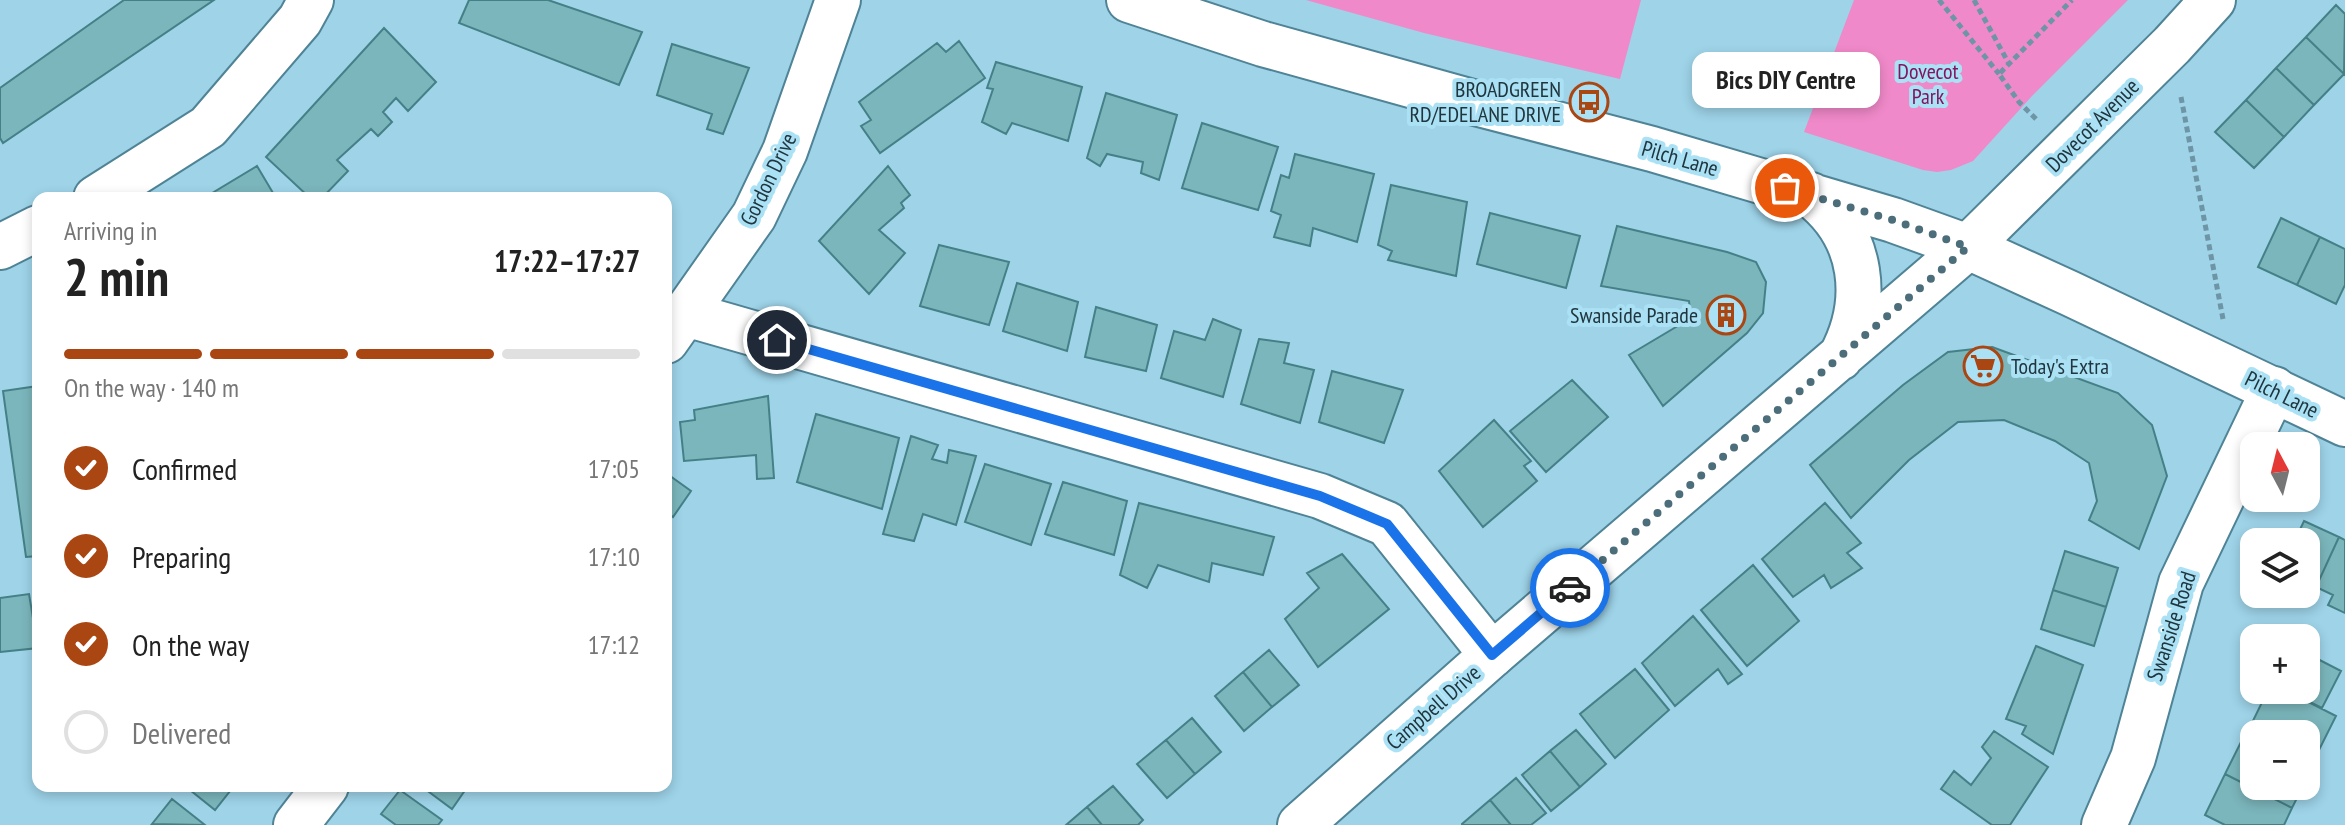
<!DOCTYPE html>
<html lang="en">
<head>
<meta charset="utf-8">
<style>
	body { margin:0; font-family:"PT Sans Narrow",sans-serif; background:#f6f6f6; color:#222; height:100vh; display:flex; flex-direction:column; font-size:30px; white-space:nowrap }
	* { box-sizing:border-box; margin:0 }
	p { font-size:26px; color:#767676 }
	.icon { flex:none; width:44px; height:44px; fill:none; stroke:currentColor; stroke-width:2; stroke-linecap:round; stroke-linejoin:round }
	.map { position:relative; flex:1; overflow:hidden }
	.panel { position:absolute; left:32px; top:192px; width:640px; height:600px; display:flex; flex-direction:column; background:#fff; border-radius:16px; box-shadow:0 4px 12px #0003 }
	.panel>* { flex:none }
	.needle { width:52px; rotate:353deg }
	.controls { position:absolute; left:2240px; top:432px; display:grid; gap:16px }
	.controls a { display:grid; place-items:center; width:80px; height:80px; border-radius:16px; background:#fff; box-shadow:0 4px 12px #0003; font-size:40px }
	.pin { position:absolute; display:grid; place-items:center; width:68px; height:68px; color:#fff; margin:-34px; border:4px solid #fff; border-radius:50%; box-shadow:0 2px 8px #0007 }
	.courier { position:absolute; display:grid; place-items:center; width:80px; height:80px; margin:-40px; border:6px solid #1a73e8; border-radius:50%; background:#fff; color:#222; box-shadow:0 2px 10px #0007 }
	.bubble { position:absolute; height:56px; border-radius:16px; background:#fff; box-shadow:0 4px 12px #0003; font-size:26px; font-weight:600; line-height:56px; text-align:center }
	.headline em { font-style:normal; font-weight:600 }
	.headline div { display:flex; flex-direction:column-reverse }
	.headline { display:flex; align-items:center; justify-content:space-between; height:136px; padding:0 32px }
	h1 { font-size:52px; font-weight:600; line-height:60px }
	.bar { display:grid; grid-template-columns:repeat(4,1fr); gap:12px 8px; align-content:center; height:96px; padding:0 32px }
	.bar i { height:10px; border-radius:6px; background:#e0e0e0 }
	.bar .current { background:#aa4612 }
	.bar p { grid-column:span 4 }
	ol { padding:0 32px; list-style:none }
	li { display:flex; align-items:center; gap:24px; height:88px }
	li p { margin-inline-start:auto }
	li .icon { padding:8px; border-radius:50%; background:#aa4612; color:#fff; stroke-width:4 }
	li:last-child { color:#767676 }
	li i { width:44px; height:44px; border:4px solid #e0e0e0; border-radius:50% }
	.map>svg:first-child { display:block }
	.green { fill:#f089c9 }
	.building { fill:#7bb6bc; stroke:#458086; stroke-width:2 }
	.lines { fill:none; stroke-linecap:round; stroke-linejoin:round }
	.minor-casing { stroke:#4f8396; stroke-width:48 }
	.tertiary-casing { stroke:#4f8396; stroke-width:48 }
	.path { stroke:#6d95a5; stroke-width:5; stroke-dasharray:6 4; stroke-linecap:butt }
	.minor { stroke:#fff; stroke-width:44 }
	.tertiary { stroke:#fff; stroke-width:44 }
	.done { stroke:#4c6d7a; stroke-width:8; stroke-dasharray:0 14.4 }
	.route { stroke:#1a73e8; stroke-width:10 }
	.labels { text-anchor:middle; stroke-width:8; stroke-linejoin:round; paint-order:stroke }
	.park-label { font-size:22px; fill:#801561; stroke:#abe1f5 }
	.poi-label { font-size:22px; fill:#20363e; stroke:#abe1f5; text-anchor:end }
	.street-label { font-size:22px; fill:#20363e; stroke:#abe1f5 }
</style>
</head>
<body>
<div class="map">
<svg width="2345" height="825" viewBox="0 0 2345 825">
	<rect width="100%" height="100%" fill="#9ed3e8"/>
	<!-- green -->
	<path class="green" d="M1306 0H1641L1620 79 1424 33Z
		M1854 0H2128L2032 96 1973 161 1951 170 1937 172 1923 170 1804 132Z"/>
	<!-- building -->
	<path class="building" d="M124 0H214L3 143 0 138V88Z
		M469 0H548L642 32 619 85 459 23Z
		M2336 5 2345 14 2344 74 2306 37Z
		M384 28 436 82 408 111 396 98 383 112 392 122 378 136 371 129 337 160 348 171 322 198H310L266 157Z
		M2306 37 2344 74 2314 105 2276 68Z
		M959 41 985 78 880 153 861 126 871 120 859 102 937 43 946 52Z
		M672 44 749 68 723 134 707 129 712 114 657 95Z
		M996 62 1082 87 1068 141 1012 123 1006 134 982 122 993 89 987 88Z
		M2276 68 2314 105 2284 137 2246 100Z
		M1106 93 1177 115 1159 180 1141 173 1143 162 1107 154 1100 166 1087 158Z
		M2246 100 2284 137 2254 168 2215 132Z
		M1202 123 1278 147 1258 210 1182 188Z
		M1295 154 1374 174 1357 242 1313 228 1310 246 1274 237 1281 215 1271 211 1281 175 1289 178Z
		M257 166 276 198H204Z
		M888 166 910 195 901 203 904 208 879 230 905 253 869 294 819 241Z
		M1391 185 1467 202 1456 276 1388 260 1392 251 1378 245Z
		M1490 213 1580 236 1566 288 1477 264Z
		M2281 218 2320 237 2297 285 2258 267Z
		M1617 226 1727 252 1756 262 1766 282 1763 313 1747 333 1663 406 1629 355 1691 318 1689 301 1601 286Z
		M2320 237 2345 249V285L2336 304 2297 285Z
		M939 245 1009 262 989 325 920 306Z
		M1017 283 1078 302 1067 351 1003 331Z
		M1096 307 1157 325 1146 371 1085 357Z
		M1213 319 1241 330 1223 397 1161 378 1174 331 1205 340Z
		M1259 339 1289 343 1284 363 1314 370 1300 423 1241 404Z
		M1992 347 2118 393 2152 425 2167 476 2139 549 2089 520 2097 501 2089 463 2055 441 2004 420 1958 422 1909 460 1851 518 1810 465 1903 385 1948 352Z
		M1332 371 1403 390 1384 443 1319 422Z
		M1572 380 1608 417 1546 472 1510 431Z
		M38 386V556L26 557 3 391Z
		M768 396 774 478 757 479 756 455 684 461 680 422 695 420 694 410Z
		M816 414 899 438 882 509 797 482Z
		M1494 420 1531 461 1524 466 1537 481 1483 527 1439 471Z
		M911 436 938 445 932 459 947 463 949 450 976 456 956 525 923 514 914 541 883 534Z
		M985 464 1051 484 1031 545 965 522Z
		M666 473 691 491 673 517 666 512Z
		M1063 482 1127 501 1114 555 1045 534Z
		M1139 503 1274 537 1263 575 1212 563 1209 582 1158 565 1147 588 1120 575Z
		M1825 503 1861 543 1847 553 1862 568 1831 588 1824 575 1793 597 1762 559Z
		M2304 521 2339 537 2316 587 2306 582V542H2294Z
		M2339 537 2345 540V613L2328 605 2333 595 2316 587Z
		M2065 551 2118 568 2106 607 2053 590Z
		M1342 554 1389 609 1318 667 1285 619 1319 588 1307 573Z
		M1753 565 1799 621 1747 666 1701 610Z
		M2053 590 2106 607 2094 646 2041 629Z
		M29 594 38 648 0 652V598Z
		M1693 616 1742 674 1728 684 1718 669 1675 706 1642 663Z
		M2036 646 2083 665 2053 754 2022 734 2026 726 2006 719Z
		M1269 650 1299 685 1272 707 1243 672Z
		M2306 653 2341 671 2322 708 2285 690H2306Z
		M1635 669 1669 710 1615 758 1580 714Z
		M1243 672 1272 707 1244 731 1215 696Z
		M2268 690H2285L2336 716 2313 762 2306 759V734H2255L2248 731Z
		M1192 718 1221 752 1195 774 1166 740Z
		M1576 730 1606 764 1580 787 1550 751Z
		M1994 731 2048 767 2010 825H1992L1941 789 1954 771 1971 785 1991 758 1982 747Z
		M2245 734 2254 738V786H2303L2292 808 2225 774Z
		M1166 740 1195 774 1167 798 1137 764Z
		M1550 751 1580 787 1551 811 1522 775Z
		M2225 774 2292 808 2284 825H2225L2205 815Z
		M1516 778 1546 813 1531 825H1511L1490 800Z
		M185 786H234L215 810Z
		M421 786H468L452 809Z
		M1113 786 1143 820 1138 825H1102L1087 807Z
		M400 790 442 820 438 825H396L381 814Z
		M172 799 205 825 152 824Z
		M1490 800 1511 825H1462V824Z
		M1087 807 1102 825H1066Z"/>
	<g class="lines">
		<defs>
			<path id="minor" d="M96 198 208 127 300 20 311 0
				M0 247 38 228
				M686 314 1320 496 1387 524 1492 655
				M666 341 754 216 785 151 838 0
				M296 825 326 786
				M2104 825 2133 758 2181 583 2274 389"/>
			<path id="tertiary" d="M1129 0 1263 44 1472 102 1652 149 1893 220 1968 247 2069 293 2345 424
				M1811 195C1864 236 1871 301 1840 358
				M1300 825 1492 655 1968 247 2172 45 2213 0"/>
		</defs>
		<!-- minor casing -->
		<use href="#minor" class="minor-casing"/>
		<!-- tertiary casing -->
		<use href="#tertiary" class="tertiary-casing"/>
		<!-- path -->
		<path class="path" d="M1939 0 1999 74
			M1974 0 2008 62
			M2181 97 2223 319
			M2036 119 2019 102 1999 74 2072 0"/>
		<!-- minor -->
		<use href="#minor" class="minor"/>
		<!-- tertiary -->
		<use href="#tertiary" class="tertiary"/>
	</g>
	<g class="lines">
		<!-- done -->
		<path class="done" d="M1570 588 1968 247 1893 220 1785 188"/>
		<!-- route -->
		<path class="route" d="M777 340 1320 496 1387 524 1492 655 1570 588"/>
	</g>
	<!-- icons -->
	<defs>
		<symbol id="bus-ring" viewBox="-11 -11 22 22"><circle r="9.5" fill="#abe1f5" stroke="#aa4612" stroke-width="1.5"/><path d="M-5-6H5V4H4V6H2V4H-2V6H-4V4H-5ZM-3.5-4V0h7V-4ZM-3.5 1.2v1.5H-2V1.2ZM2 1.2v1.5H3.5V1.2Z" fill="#aa4612"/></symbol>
		<symbol id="building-ring" viewBox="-11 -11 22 22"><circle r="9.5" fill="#abe1f5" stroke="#aa4612" stroke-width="1.5"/><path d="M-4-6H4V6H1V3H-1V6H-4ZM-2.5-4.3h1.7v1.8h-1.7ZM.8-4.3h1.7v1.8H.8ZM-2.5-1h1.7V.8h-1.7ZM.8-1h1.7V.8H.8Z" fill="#aa4612"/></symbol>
		<symbol id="supermarket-ring" viewBox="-11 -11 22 22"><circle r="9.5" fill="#abe1f5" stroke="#aa4612" stroke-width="1.5"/><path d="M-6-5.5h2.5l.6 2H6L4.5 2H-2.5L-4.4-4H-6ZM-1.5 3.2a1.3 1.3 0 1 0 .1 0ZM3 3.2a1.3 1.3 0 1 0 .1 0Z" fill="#aa4612"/></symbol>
	</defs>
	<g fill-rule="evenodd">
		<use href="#bus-ring" x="1567" y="80" width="44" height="44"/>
		<use href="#building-ring" x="1704" y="293" width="44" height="44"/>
		<use href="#supermarket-ring" x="1961" y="344" width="44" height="44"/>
	</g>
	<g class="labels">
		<!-- park labels -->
		<g class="park-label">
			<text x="1928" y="79">Dovecot<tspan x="1928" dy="25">Park</tspan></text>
		</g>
		<!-- poi labels -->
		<g class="poi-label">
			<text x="1561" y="97">BROADGREEN<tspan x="1561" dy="25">RD/EDELANE DRIVE</tspan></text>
			<text x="1698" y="323">Swanside Parade</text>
			<text x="2011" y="374" text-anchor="start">Today's Extra</text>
		</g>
		<!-- street labels -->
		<g class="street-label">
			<text transform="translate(2092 125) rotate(-45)" y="8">Dovecot Avenue</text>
			<text transform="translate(1680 158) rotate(16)" y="8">Pilch Lane</text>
			<text transform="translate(768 179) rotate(-64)" y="8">Gordon Drive</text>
			<text transform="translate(2282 394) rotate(26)" y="8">Pilch Lane</text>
			<text transform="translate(2171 626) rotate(-72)" y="8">Swanside Road</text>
			<text transform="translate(1433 707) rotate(-41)" y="8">Campbell Drive</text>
		</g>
	</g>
</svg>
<div class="controls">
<a><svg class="needle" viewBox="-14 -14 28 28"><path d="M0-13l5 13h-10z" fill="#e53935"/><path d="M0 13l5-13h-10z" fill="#767676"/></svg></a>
<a><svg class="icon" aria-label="layers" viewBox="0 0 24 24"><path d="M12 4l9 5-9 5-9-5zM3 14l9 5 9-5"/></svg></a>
<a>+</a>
<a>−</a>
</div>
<div class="pin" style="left:1785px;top:188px;background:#ea580c"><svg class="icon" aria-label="bag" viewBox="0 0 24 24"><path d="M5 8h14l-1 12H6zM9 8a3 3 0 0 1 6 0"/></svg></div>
<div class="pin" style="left:777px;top:340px;background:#1f2937"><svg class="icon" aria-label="home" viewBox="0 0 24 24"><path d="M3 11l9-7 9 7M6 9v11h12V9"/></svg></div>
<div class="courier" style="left:1570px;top:588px"><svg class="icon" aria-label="car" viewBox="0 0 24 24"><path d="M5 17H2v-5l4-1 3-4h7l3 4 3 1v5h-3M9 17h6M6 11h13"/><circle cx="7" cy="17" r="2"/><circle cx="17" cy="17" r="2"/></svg></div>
<div class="bubble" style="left:1692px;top:52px;width:188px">Bics DIY Centre</div>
<section class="panel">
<div class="headline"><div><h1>2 min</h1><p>Arriving in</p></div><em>17:22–17:27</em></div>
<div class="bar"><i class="current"></i><i class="current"></i><i class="current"></i><i></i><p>On the way · 140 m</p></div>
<ol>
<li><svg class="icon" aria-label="check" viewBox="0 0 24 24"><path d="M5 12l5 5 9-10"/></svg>Confirmed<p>17:05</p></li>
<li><svg class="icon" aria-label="check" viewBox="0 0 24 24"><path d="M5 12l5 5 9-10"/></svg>Preparing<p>17:10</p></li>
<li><svg class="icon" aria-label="check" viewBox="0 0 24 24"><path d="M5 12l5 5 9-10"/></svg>On the way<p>17:12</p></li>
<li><i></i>Delivered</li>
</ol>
</section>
</div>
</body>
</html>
